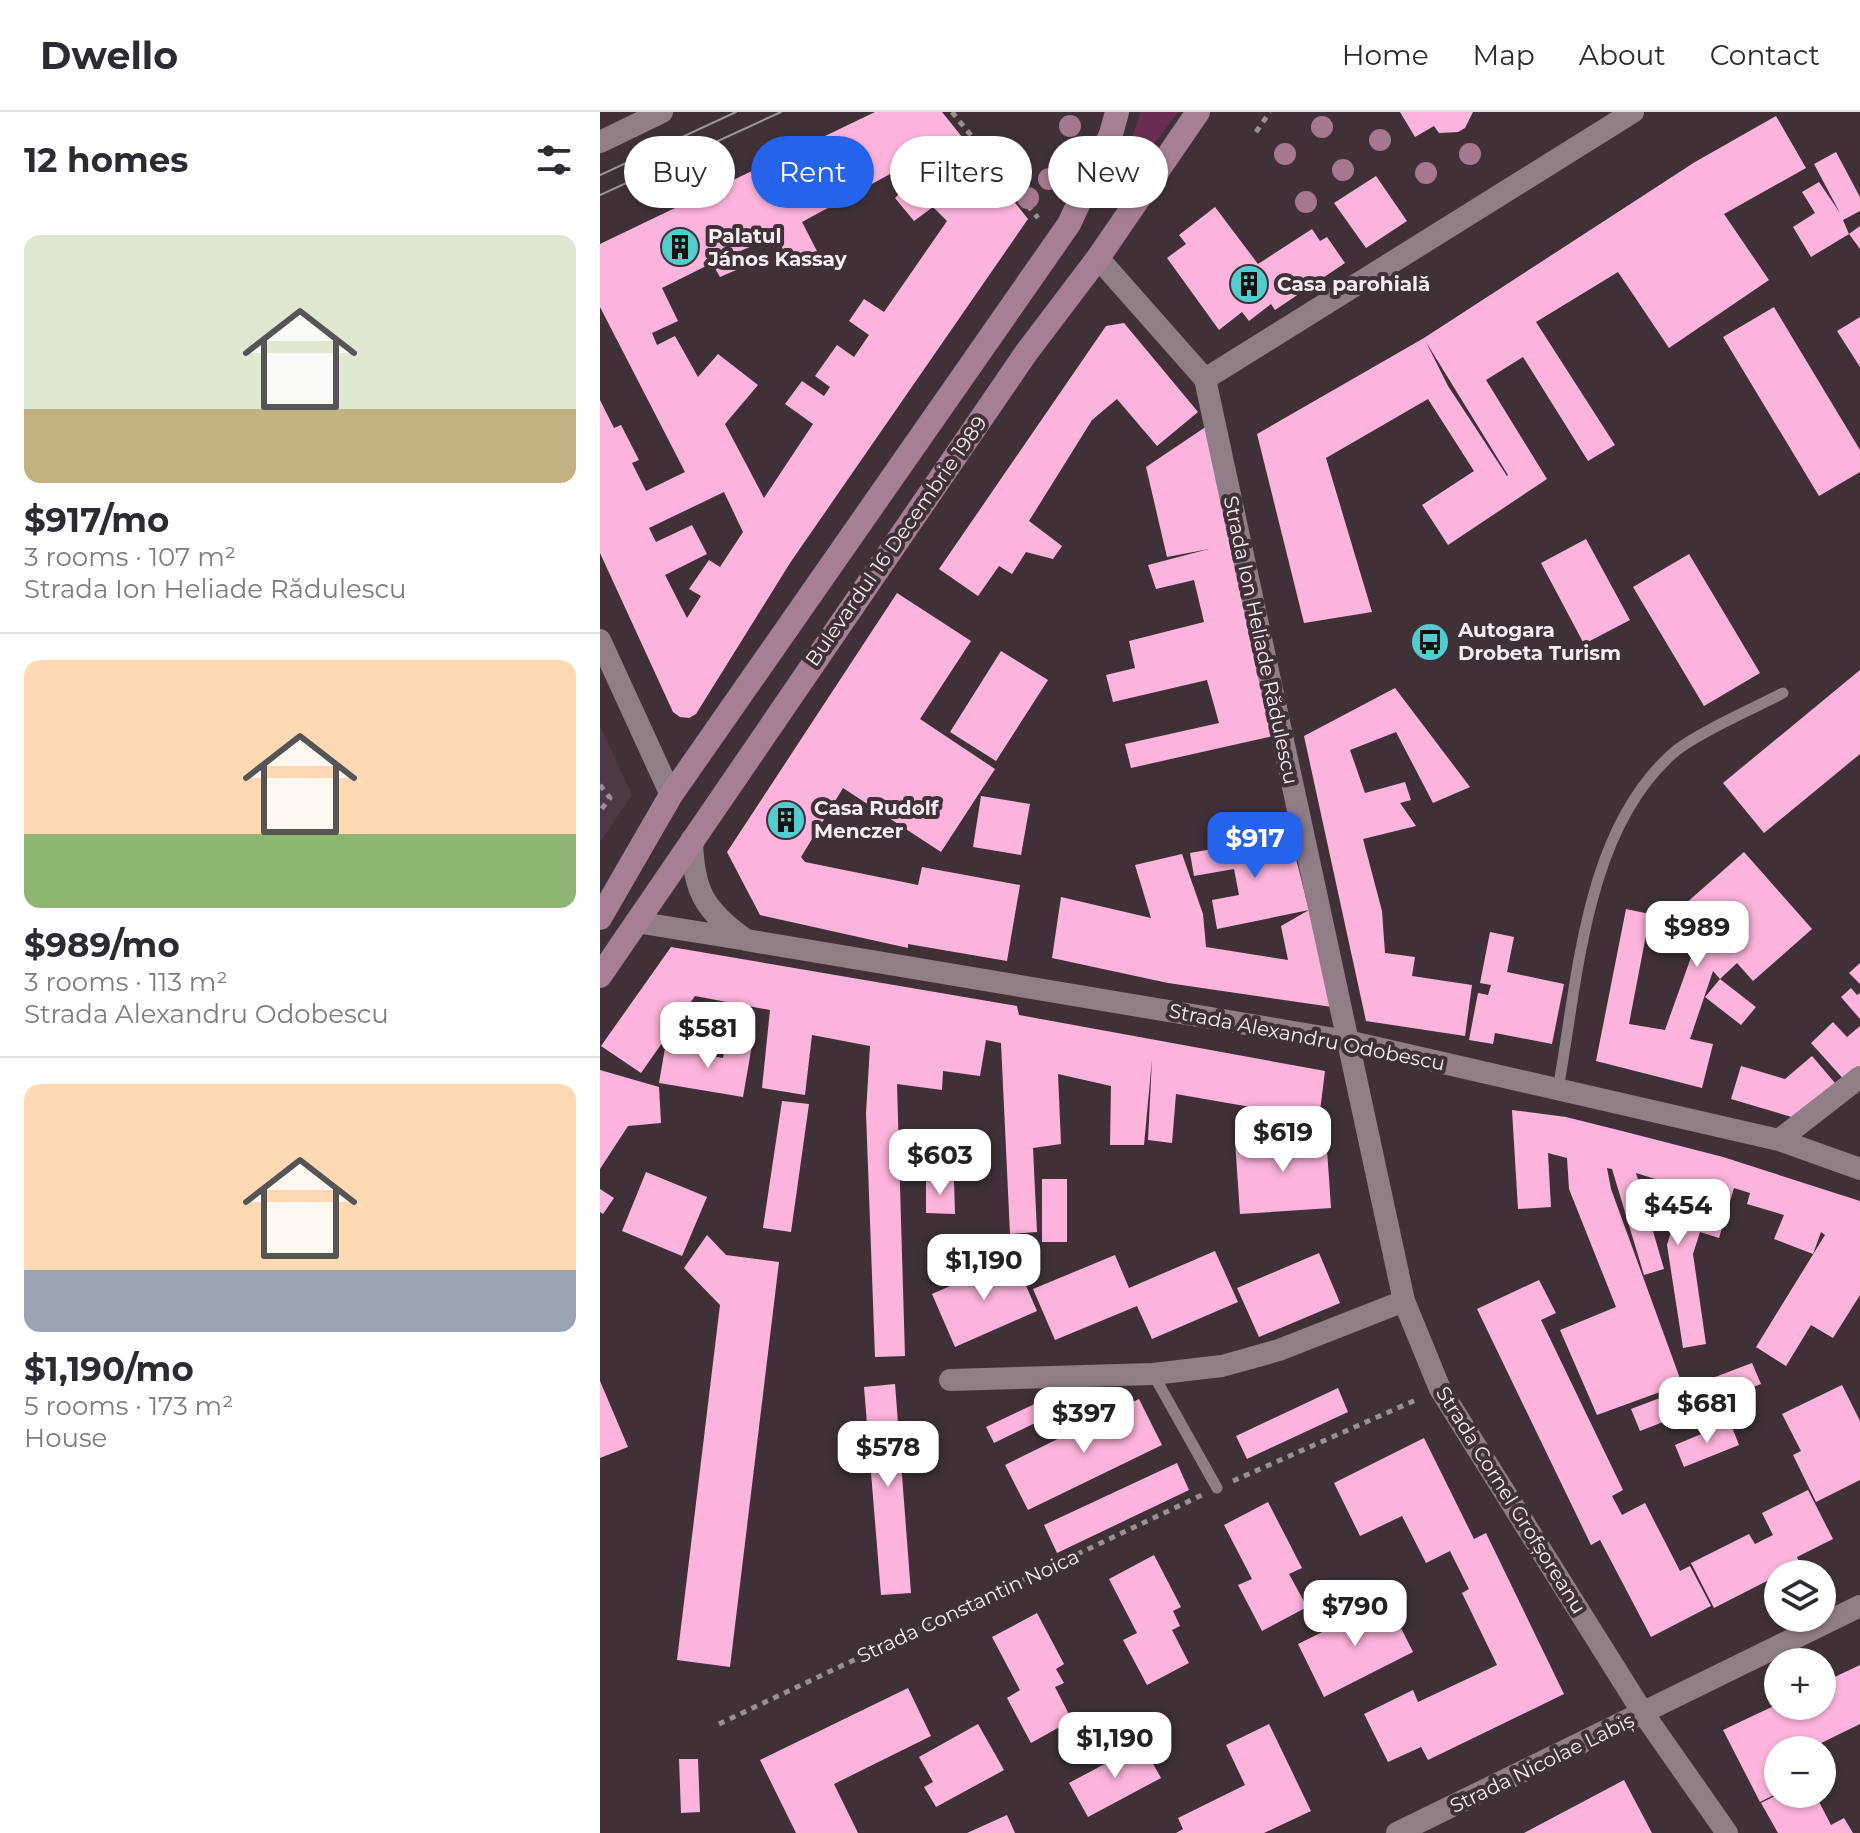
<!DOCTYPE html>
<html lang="en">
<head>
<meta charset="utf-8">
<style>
	:root { --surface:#fff; --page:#f7f7f7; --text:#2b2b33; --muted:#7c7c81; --line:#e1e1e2; --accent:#2563eb }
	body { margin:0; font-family:Montserrat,sans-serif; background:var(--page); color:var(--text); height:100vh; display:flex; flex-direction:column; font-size:30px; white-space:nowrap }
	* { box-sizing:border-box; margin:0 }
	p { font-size:26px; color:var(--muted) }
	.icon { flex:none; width:44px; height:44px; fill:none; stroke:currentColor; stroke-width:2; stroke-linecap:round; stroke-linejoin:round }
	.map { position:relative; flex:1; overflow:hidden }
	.drawer { display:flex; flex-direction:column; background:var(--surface); width:600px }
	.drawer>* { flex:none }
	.guide { position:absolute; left:24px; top:24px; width:760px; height:72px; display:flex; gap:16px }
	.fabs { position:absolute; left:1164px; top:1448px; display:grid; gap:16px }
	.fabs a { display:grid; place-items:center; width:72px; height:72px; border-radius:50%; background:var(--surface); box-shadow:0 2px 6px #0004; font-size:40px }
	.price { position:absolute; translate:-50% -68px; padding:0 18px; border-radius:16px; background:#fff; color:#222; font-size:26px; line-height:52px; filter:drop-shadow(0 2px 4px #0008) }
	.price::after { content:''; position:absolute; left:50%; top:48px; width:24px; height:18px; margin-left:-12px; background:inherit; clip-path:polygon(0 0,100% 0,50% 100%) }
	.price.active { background:var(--accent); color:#fff }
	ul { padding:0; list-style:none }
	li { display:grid; align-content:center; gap:16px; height:424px; padding:0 24px }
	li+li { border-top:2px solid var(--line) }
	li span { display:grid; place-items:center; height:248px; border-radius:16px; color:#555 }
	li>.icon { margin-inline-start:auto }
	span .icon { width:144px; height:144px; fill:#fffc; stroke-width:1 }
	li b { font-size:34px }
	h2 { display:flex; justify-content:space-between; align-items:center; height:96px; padding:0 24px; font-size:34px }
	.tag { padding:0 28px; border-radius:36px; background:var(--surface); box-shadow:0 2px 6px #0004; font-size:28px; line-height:72px }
	.tag.active { background:var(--accent); color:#fff }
	header { display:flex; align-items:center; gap:48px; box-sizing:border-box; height:112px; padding:0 40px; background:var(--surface); border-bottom:2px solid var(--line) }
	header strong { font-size:38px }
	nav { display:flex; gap:44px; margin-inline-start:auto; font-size:28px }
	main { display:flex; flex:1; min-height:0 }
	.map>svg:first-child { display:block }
	.built { fill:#4d3944 }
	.green { fill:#6a2d52 }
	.building { fill:#fdb4dc; fill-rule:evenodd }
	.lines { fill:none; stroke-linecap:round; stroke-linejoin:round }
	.path { stroke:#9b8f95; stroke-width:5; stroke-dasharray:6 6; stroke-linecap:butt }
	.lane { stroke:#907e87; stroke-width:11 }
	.street { stroke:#907e87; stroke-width:22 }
	.secondary { stroke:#a67f94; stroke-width:24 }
	.tram { stroke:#a0949a; stroke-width:2 }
	.tree { fill:#a57890 }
	.labels { text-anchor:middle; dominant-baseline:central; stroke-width:8; stroke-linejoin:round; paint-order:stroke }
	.poi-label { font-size:20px; font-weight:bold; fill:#f7edf2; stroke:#403139; text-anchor:start }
	.street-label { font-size:20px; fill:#f7edf2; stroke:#403139 }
</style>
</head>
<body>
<header>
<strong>Dwello</strong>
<nav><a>Home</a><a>Map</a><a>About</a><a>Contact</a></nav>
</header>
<main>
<section class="drawer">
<h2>12 homes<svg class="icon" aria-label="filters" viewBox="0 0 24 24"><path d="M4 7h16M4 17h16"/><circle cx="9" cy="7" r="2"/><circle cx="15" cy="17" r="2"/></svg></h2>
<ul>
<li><span style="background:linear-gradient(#dfe7d0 70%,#c2b280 0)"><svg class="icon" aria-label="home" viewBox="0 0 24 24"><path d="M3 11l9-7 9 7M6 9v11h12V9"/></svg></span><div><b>$917/mo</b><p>3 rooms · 107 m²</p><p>Strada Ion Heliade Rădulescu</p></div></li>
<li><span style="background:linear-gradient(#ffd9b3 70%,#8fb573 0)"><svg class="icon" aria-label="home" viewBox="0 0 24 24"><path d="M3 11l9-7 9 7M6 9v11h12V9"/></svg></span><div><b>$989/mo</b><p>3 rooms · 113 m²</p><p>Strada Alexandru Odobescu</p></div></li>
<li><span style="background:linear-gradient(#ffd9b3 75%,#9aa5b1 0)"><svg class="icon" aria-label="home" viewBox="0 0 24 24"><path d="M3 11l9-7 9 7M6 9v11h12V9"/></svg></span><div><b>$1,190/mo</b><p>5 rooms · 173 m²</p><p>House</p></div></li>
</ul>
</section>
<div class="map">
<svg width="1260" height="1721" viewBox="0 0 1260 1721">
	<rect width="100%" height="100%" fill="#403139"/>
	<path class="built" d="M 0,614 L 32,683 L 0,730 Z"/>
	<path class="green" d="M 541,0 L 578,0 L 505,100 Z"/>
	<path class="building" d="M 275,0 L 342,0 L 428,107 L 190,451 L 96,602 L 89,606 L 80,605 L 73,600 L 0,441 L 0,288 L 14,316 L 21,313 L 39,348 L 32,351 L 46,379 L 85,360 L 0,195 L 0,132 ZM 292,61 L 305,62 L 311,70 L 295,86 L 314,109 L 333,95 L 347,109 L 284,200 L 264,187 L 249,209 L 269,223 L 254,245 L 237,233 L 215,264 L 230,275 L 224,284 L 202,269 L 185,292 L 213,312 L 164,386 L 125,312 L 158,273 L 118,242 L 98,265 L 75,224 L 57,233 L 52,221 L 78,209 L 62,176 L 112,151 L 120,165 L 143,155 L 136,141 L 176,123 L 192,156 L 219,143 L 202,110 ZM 124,380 L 143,420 L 120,455 L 109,448 L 89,477 L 101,484 L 87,506 L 65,463 L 107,442 L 92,413 L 56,430 L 49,416 Z
		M 800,0 L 873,0 L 865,16 L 858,20 L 839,21 L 834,14 L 815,25 Z
		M 1176,4 L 1206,56 L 1124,102 L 1169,168 L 1069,236 L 1018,160 L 936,210 L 1015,333 L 988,349 L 923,245 L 886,268 L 947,367 L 848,433 L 822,393 L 874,359 L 828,287 L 726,346 L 772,500 L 704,511 L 657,322 L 824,226 L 1095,50 ZM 826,230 L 908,363 L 907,364 L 848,274 Z
		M 1236,40 L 1260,85 L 1260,99 L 1243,108 L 1249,122 L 1211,145 L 1193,115 L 1215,101 L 1202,80 L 1219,70 L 1240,101 L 1214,52 Z
		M 776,64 L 807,109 L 766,136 L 734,91 Z
		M 615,95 L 658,152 L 712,117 L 720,129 L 727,125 L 745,151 L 675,198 L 671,192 L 649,209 L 642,200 L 619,218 L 567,146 L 586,132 L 579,123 Z
		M 1260,114 L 1260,137 L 1249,122 Z
		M 1174,195 L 1260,338 L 1260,360 L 1219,384 L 1123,225 Z
		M 1260,205 L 1260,255 L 1237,219 Z
		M 524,211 L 598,300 L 557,334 L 517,287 L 492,308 L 429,409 L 462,434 L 453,447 L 426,440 L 412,462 L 399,454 L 378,484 L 339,457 L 506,214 Z
		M 607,314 L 677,623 L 531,656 L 525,632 L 619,611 L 607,568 L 513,590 L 506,563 L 535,556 L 529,529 L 604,510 L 594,468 L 556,477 L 548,453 L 609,437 L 567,445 L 546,355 Z
		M 986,427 L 1030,508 L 984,532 L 941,451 Z
		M 1089,442 L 1160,561 L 1104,594 L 1033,475 Z
		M 297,481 L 371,529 L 320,607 L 395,657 L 341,740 L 243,676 L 201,745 L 205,750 L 318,773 L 322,755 L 420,773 L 407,849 L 308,832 L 308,836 L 160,803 L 127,740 Z
		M 401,539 L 448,568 L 396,649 L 350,620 Z
		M 1260,558 L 1260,642 L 1164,721 L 1123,671 Z
		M 795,576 L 870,675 L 833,691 L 796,620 L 750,638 L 765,681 L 805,670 L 811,688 L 800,691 L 816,714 L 763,727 L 782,799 L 785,841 L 815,845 L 812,864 L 872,873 L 865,924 L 766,909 L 704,624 Z
		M 381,684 L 430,692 L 421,743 L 373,735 Z
		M 690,723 L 709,798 L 617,817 L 612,788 L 639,783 L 634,757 L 594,764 L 590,741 Z
		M 1144,740 L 1212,817 L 1153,869 L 1137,851 L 1120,867 L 1113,859 L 1090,927 L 1113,932 L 1102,976 L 996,949 L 1026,797 L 1050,802 L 1029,912 L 1065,918 L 1094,837 L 1067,808 Z
		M 582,742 L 603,802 L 606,835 L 688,848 L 681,814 L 709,798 L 732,895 L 568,871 L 452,846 L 461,785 L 551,806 L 535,753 Z
		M 890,820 L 914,825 L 907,860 L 964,872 L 952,932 L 895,921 L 893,932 L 869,928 L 878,881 L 888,883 L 891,873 L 880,871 Z
		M 71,835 L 417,894 L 419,903 L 725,959 L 719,1007 L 576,982 L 572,1031 L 548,1028 L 552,947 L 544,1033 L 510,1033 L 511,974 L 458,962 L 461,1032 L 433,1036 L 437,1120 L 410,1122 L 401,931 L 386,928 L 380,964 L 343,959 L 342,978 L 297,972 L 305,1244 L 275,1245 L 266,1001 L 270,934 L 212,923 L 205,983 L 162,976 L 170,898 L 95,884 L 41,961 L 1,934 Z
		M 1260,851 L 1260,872 L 1249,861 Z
		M 1120,867 L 1156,895 L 1141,913 L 1105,885 Z
		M 1251,876 L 1257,883 L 1260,881 L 1260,907 L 1241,885 Z
		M 1233,910 L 1247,925 L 1260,914 L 1260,959 L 1247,971 L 1211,931 Z
		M 126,929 L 152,933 L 143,985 L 59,971 L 65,936 L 123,946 Z
		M 1212,944 L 1235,971 L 1195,1006 L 1131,987 L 1141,954 L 1185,967 Z
		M 0,958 L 59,975 L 61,1011 L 28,1014 L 0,1057 Z
		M 182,989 L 209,992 L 191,1120 L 163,1116 Z
		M 912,998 L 966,1005 L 1022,1019 L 1123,1045 L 1260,1089 L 1260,1183 L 1233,1226 L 1211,1213 L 1186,1254 L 1156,1235 L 1225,1123 L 1221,1120 L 1213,1142 L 1174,1127 L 1184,1103 L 1147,1092 L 1150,1081 L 1134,1076 L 1119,1126 L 1100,1120 L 1093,1142 L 1106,1232 L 1083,1236 L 1067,1133 L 1084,1076 L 1036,1061 L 1064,1157 L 1044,1163 L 1012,1057 L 1007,1056 L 1011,1077 L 1082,1272 L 997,1303 L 960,1218 L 1016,1195 L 969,1077 L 967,1046 L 948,1041 L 951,1095 L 918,1097 Z
		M 726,1023 L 731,1096 L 640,1102 L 635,1029 Z
		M 46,1060 L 107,1085 L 82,1144 L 22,1119 Z
		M 442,1067 L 467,1067 L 467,1130 L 442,1130 Z
		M 326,1068 L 354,1069 L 355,1102 L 326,1101 Z
		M 0,1077 L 14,1086 L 3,1102 L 0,1100 Z
		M 107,1123 L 126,1143 L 179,1150 L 130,1555 L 77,1548 L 120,1193 L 84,1156 Z
		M 615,1139 L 638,1190 L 552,1227 L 537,1194 L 455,1228 L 433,1177 L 515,1143 L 529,1176 Z
		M 719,1141 L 740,1191 L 659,1225 L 637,1176 Z
		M 414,1146 L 437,1199 L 355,1235 L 332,1182 Z
		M 939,1168 L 956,1201 L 941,1208 L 1023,1378 L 1012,1384 L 1022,1403 L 1045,1391 L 1080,1459 L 1090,1454 L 1111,1494 L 1051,1525 L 1000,1428 L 991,1433 L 877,1197 Z
		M 1152,1251 L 1161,1272 L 1040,1319 L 1031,1297 Z
		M 485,1268 L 493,1283 L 394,1331 L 386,1315 Z
		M 0,1269 L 28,1335 L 0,1346 Z
		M 295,1272 L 311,1481 L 281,1483 L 264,1275 Z
		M 1242,1273 L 1260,1309 L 1260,1368 L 1216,1390 L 1193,1343 L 1201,1339 L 1182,1302 Z
		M 738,1276 L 748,1300 L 647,1347 L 636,1324 Z
		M 539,1287 L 562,1333 L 428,1398 L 405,1353 Z
		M 1130,1310 L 1139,1333 L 1084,1355 L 1075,1333 Z
		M 824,1326 L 874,1427 L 886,1421 L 964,1582 L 828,1648 L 821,1635 L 788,1650 L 764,1602 L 813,1578 L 818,1590 L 897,1553 L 862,1481 L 869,1477 L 850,1439 L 826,1451 L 802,1404 L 760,1424 L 734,1371 Z
		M 577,1351 L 589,1378 L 457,1441 L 444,1413 Z
		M 1208,1378 L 1233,1427 L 1197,1445 L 1200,1452 L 1114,1496 L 1091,1451 L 1149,1422 L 1155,1432 L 1173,1423 L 1162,1401 Z
		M 668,1390 L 702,1456 L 689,1462 L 707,1495 L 662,1519 L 638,1473 L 652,1467 L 624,1413 Z
		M 554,1443 L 581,1495 L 573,1499 L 580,1514 L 572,1518 L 589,1551 L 547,1573 L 523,1528 L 537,1521 L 509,1467 Z
		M 787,1488 L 813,1540 L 724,1585 L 698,1532 Z
		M 437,1501 L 464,1552 L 456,1557 L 464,1571 L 455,1575 L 472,1608 L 431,1631 L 407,1586 L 420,1578 L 392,1525 Z
		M 1260,1553 L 1260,1612 L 1207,1638 L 1178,1638 L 1178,1681 L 1160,1690 L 1123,1618 L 1178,1592 L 1222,1594 L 1222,1571 Z
		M 308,1576 L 331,1624 L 234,1672 L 258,1721 L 196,1721 L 160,1648 Z
		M 378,1612 L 404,1658 L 336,1695 L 324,1675 L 333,1670 L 319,1645 Z
		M 669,1612 L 711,1699 L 664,1721 L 576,1721 L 583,1717 L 578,1706 L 645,1673 L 626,1633 Z
		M 542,1632 L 561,1666 L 488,1705 L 469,1671 Z
		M 79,1647 L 98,1647 L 100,1700 L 81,1701 Z
		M 1024,1668 L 1052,1721 L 924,1721 Z
		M 1179,1682 L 1215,1682 L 1231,1713 L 1244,1706 L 1253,1721 L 1178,1721 L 1161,1691 Z
		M 407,1703 L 415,1721 L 367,1721 Z"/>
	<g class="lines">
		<path class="path" d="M 352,0 L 438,106
			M 656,20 L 670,0
			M 0,673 L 10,686 L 0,699
			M 633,1369 L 818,1287
			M 119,1612 L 602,1383"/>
		<path class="lane" d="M 958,977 C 978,868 984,722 1071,643 C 1092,623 1155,596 1183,581
			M 553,1262 L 617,1376"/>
		<path class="street" d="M 0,30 L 62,0
			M 498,146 L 605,267 L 804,1189 L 840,1277 L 1043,1601 L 1127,1721
			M 605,267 L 1033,0
			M 0,528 L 71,683
			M 92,727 C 93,779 104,798 146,828 L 747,929 L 1179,1028 L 1260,1057
			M 36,810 L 141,827
			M 1179,1028 L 1260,965
			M 350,1268 L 553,1262 L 622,1254 L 679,1238 L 804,1189
			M 797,1721 L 1260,1494"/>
		<path class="secondary" d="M 0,806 L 71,683 L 469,112 L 511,22 L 517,0
			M 0,864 L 426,241 L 498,146 L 598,0"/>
		<path class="tram" d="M 0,63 L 136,0
			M 0,83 L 181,0"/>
	</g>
	<g class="tree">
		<circle cx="470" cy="14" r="11"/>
		<circle cx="722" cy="15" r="11"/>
		<circle cx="780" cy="28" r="11"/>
		<circle cx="685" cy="42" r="11"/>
		<circle cx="870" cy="42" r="11"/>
		<circle cx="743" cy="58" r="11"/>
		<circle cx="826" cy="61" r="11"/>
		<circle cx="449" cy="67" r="11"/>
		<circle cx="428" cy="86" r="11"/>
		<circle cx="706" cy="90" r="11"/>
	</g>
	<defs>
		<g id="building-disc" transform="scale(2)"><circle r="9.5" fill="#52cdcd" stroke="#403139"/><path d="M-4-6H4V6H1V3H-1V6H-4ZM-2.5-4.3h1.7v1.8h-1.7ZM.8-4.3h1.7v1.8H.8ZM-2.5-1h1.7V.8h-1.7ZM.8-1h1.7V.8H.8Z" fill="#111"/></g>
		<g id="bus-disc" transform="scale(2)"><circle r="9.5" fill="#52cdcd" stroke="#403139"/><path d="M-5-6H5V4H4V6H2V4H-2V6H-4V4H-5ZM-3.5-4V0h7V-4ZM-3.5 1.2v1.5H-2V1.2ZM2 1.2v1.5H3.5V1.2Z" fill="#111"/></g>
	</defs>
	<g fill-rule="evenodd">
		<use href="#building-disc" x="80" y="135"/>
		<use href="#building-disc" x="649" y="172"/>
		<use href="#bus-disc" x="830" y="530"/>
		<use href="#building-disc" x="186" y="708"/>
	</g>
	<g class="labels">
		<g class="poi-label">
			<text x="108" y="124">Palatul<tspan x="108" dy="23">János Kassay</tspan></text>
			<text x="677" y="172">Casa parohială</text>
			<text x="858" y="518">Autogara<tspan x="858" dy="23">Drobeta Turism</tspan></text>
			<text x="214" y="696">Casa Rudolf<tspan x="214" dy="23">Menczer</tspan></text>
		</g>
		<g class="street-label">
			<text transform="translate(296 429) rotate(-55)">Bulevardul 16 Decembrie 1989</text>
			<text transform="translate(661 528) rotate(78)">Strada Ion Heliade Rădulescu</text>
			<text transform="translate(707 925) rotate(11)">Strada Alexandru Odobescu</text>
			<text transform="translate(911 1388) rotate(58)">Strada Cornel Grofșoreanu</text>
			<text transform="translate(368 1494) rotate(-25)">Strada Constantin Noica</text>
			<text transform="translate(942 1651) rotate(-26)">Strada Nicolae Labiș</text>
		</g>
	</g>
</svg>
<div class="fabs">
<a><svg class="icon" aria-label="layers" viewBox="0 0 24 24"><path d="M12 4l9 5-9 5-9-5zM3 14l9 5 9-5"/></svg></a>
<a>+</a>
<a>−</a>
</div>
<b class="price active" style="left:655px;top:768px">$917</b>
<b class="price" style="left:1097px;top:857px">$989</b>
<b class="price" style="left:108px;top:958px">$581</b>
<b class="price" style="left:683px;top:1062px">$619</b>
<b class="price" style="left:340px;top:1085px">$603</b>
<b class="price" style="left:1078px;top:1135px">$454</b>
<b class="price" style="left:384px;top:1190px">$1,190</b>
<b class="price" style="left:1107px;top:1333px">$681</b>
<b class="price" style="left:484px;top:1343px">$397</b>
<b class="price" style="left:288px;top:1377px">$578</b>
<b class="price" style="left:755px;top:1536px">$790</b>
<b class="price" style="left:515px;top:1668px">$1,190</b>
<div class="guide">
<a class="tag">Buy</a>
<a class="tag active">Rent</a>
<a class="tag">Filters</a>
<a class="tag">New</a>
</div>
</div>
</main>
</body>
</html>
